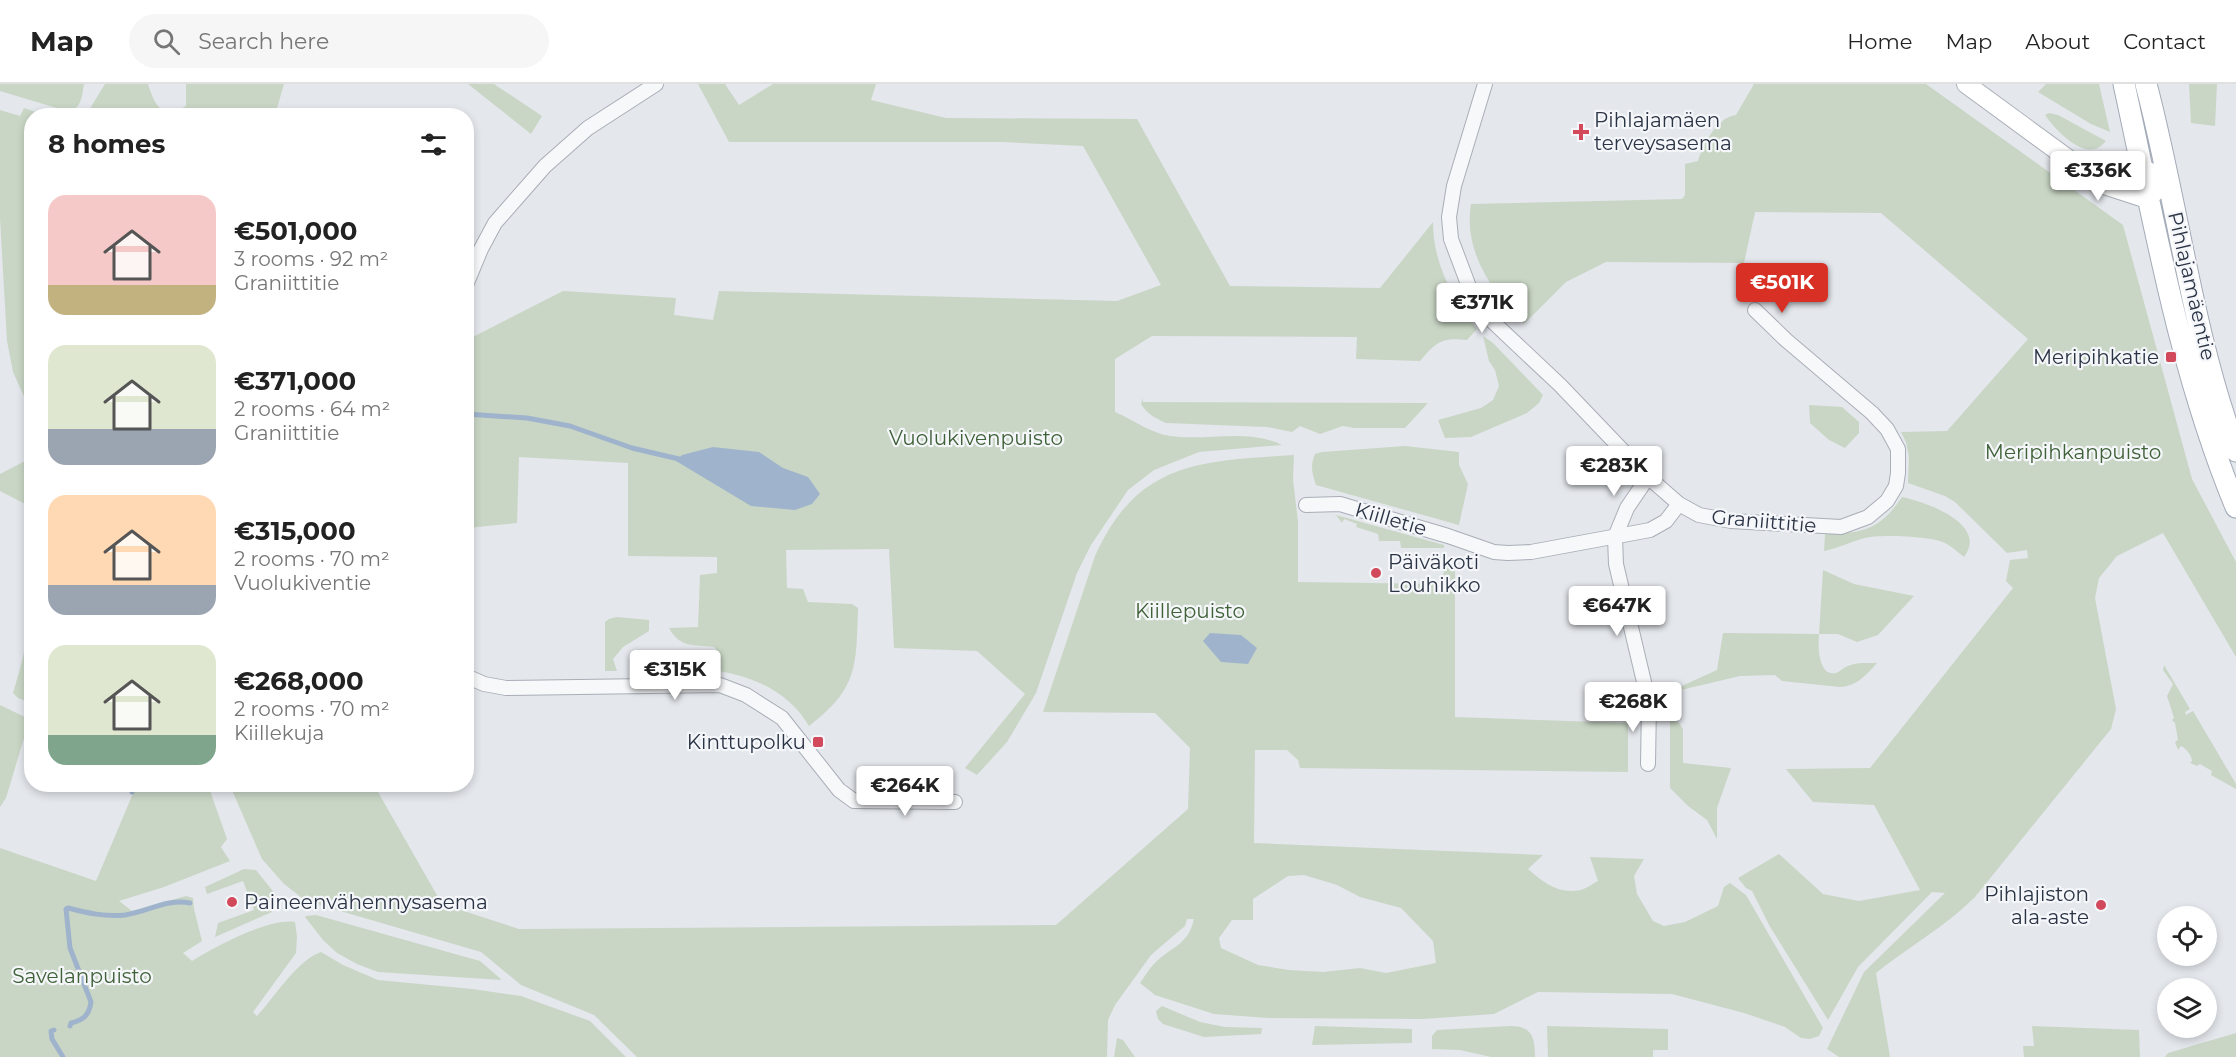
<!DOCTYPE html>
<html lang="en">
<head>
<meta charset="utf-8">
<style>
	:root { --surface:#fff; --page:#f6f6f6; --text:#222; --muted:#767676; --line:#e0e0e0; --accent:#d93025 }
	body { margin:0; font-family:Montserrat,sans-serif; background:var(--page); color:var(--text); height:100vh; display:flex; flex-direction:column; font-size:22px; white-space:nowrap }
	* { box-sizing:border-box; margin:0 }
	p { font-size:20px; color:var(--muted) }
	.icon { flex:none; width:33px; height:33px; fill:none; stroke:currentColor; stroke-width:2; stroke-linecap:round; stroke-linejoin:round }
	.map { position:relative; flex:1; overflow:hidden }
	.sheet { position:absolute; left:24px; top:24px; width:450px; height:684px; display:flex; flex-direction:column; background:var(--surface); border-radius:24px; box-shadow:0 3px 9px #0003 }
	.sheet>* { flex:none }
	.controls { position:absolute; left:2157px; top:822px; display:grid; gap:12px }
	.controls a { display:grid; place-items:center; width:60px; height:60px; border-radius:50%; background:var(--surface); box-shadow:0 3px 9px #0003; font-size:30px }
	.price { position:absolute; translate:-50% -51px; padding:0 14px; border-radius:6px; background:#fff; color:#222; font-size:20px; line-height:39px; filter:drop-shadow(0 2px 3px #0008) }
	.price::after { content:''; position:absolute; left:50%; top:36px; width:18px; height:14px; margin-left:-9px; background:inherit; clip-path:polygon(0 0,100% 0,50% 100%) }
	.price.selected { background:var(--accent); color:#fff }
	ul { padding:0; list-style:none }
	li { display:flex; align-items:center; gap:18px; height:150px; padding:0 24px }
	li span { display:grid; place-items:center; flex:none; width:168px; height:120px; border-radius:18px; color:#555 }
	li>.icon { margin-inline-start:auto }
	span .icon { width:72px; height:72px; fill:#fffc; stroke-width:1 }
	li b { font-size:26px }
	h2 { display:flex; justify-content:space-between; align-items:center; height:72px; padding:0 24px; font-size:26px }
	header { display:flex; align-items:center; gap:36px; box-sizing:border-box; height:84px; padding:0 30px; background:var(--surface); border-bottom:2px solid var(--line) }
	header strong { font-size:28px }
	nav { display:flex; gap:33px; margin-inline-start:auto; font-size:21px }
	.search { width:420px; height:54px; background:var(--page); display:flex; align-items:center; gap:15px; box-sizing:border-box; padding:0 21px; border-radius:33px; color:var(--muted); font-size:22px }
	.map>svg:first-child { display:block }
	.green { fill:#c9d6c5; fill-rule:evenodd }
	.water { fill:#9fb4cc }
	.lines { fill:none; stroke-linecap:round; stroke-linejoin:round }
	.stream { stroke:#9fb4cc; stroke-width:5 }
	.street-casing { stroke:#a9aeb7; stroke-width:16 }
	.secondary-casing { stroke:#a9aeb7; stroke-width:20 }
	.primary-casing { stroke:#a3abb8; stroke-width:23 }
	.street { stroke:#f7f8fa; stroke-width:14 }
	.secondary { stroke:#fff; stroke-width:18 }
	.primary { stroke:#fff; stroke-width:21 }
	.poi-dot { fill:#d1495b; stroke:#f4f6f9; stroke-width:2 }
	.labels { text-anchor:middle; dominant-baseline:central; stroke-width:4.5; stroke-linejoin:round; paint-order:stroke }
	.poi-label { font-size:20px; fill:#2b3445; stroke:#f4f6f9; text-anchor:start }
	.street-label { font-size:20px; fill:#2b3445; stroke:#f4f6f9 }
	.park-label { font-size:20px; fill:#3f6138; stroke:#f4f6f9 }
</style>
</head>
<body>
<header>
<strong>Map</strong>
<div class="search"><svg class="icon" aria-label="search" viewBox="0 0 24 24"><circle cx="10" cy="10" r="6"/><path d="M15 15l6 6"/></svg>Search here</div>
<nav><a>Home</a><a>Map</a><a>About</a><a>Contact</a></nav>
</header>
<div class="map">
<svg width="2236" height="973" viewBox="0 0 2236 973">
	<rect width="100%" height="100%" fill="#e4e7ec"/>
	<path class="green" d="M 0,0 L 84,0 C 82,11 82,23 70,28 L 0,7 Z
		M 105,0 L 148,0 C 155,22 162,36 186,22 L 186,0 L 284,0 L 275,31 L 86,31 Z
		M 468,0 L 494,0 L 542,32 L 531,50 Z
		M 698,0 L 725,0 L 739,21 L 773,0 L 876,0 L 871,16 L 946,34 L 1137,35 L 1230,202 L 1380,204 L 1433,138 C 1433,179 1452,214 1477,245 L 1467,256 C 1442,253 1436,258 1420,277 L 1356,275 L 1357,253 L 1152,252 L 1115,275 L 1115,328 C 1134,336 1150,349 1170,352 C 1207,357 1247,344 1282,361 L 1199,368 L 1154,386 L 1128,406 L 1091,461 L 1077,489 L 1036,609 L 1007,658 L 977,691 L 965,684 L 1025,610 L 977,567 L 894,564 L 889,465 L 786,466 L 787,504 L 803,505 L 808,518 L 852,520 L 858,524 C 856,581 859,604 809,642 C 789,608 755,593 718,587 L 718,568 L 714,563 C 693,560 681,565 669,544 L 698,543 L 700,491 L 717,489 L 717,473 L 628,472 L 628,379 L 519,373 L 517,439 L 467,444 L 467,256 L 563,207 L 676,214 L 674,231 L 713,236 L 719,207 L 1117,217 L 1161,201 L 1083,62 L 1003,58 L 729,58 Z
		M 1754,0 L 1926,0 L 2123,141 L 2192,395 L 2236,478 L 2236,573 L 2163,449 L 2117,472 L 2099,494 L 2095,514 L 2116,625 L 2111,645 L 1975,813 C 1945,843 1908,863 1876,889 L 1890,973 L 1839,973 L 1827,965 L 1864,888 L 1945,809 L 1932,808 L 1858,883 L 1828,936 L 1769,841 L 1752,807 L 1746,804 L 1738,794 L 1779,770 L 1823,810 L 1859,817 L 1920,806 L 1874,721 L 1813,718 L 1786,685 L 1870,684 L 2013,504 L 2006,497 L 2010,476 L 2028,474 L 2027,466 L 2007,469 L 1955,418 L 1945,412 L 1908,399 L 1909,373 L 1906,358 L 1901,348 L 1947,347 L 2028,255 L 1881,129 L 1755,128 L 1744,179 L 1606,178 L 1566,198 L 1524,240 C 1493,209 1463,168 1471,120 L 1682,115 L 1685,111 L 1685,80 L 1698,77 C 1703,61 1717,33 1736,31 Z
		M 2046,0 L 2099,0 L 2110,48 L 2091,40 L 2038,8 Z
		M 2189,0 L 2217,0 L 2215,42 L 2191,39 Z
		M 24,24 L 45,31 L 32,32 L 32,128 L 25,146 L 24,220 L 31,289 L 31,328 L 13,288 L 7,257 L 0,134 L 0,26 L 20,32 Z
		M 2049,29 L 2058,31 L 2106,57 C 2102,61 2100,64 2094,65 C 2077,69 2054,44 2045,31 Z
		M 1483,252 L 1493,259 L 1543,311 L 1539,319 L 1527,329 L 1471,353 L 1445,354 L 1438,336 L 1481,324 L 1493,316 L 1499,302 L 1495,286 L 1489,277 Z
		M 1143,314 L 1143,318 L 1428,319 L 1405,344 L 1354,344 L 1343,342 L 1320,350 L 1300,342 L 1292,348 L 1267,343 L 1166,339 C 1155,334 1147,330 1141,320 Z
		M 1809,321 L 1842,323 L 1859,338 L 1859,349 L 1845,364 L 1829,356 L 1810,339 Z
		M 1405,362 L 1459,368 L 1459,381 L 1468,400 L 1459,441 L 1316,401 C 1312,390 1310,381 1315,370 L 1322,368 Z
		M 1294,371 L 1293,395 L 1298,438 L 1298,498 L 1443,500 L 1444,480 L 1455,480 L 1455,633 L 1628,639 L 1628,688 L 1300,684 L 1298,676 L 1287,666 L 1255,666 L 1254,759 L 1543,771 L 1528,785 C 1542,798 1560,811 1580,806 C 1586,805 1592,800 1598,797 L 1590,773 L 1644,775 L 1634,792 L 1637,810 L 1653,837 L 1664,842 L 1685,838 L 1718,822 L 1724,803 L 1730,799 L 1746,811 L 1823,944 L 1819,952 L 1810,955 L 1801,954 L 1785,943 L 1744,929 L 1672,910 L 1538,908 L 1494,930 L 1423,935 L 1268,934 L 1214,930 L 1155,911 L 1140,899 C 1145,892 1149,885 1154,880 C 1171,862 1188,862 1194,835 L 1187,835 L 1185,842 L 1151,871 L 1115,921 L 1108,936 L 1107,973 L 637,973 L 594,931 L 521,901 L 481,868 L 306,817 L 284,800 L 262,775 L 231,704 L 229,701 L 374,701 L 442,820 L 519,845 L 1056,841 L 1188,725 L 1190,664 L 1155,629 L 1043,628 L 1095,472 C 1138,376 1202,377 1294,371 ZM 1304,791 L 1337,801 L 1360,813 L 1401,824 L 1433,857 L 1436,879 L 1386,889 L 1360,884 L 1323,888 L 1289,886 L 1258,881 L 1221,864 L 1219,854 L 1232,836 L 1253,836 L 1253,815 L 1288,792 Z
		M 31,374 L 31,429 L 29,422 L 0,407 L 0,390 Z
		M 1902,413 C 1926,418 1989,440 1964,473 C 1958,468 1951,462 1945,459 C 1933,452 1877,450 1865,454 C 1850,458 1839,464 1824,467 L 1825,450 C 1863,449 1880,446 1902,413 Z
		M 1336,431 L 1444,461 L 1444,464 L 1401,464 L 1400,457 L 1379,457 L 1378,450 L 1356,443 L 1357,440 L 1344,435 L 1342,439 Z
		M 1823,486 L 1854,500 L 1914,512 L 1878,551 L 1857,558 L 1838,550 L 1819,550 C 1818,560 1818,587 1831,589 C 1838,591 1842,584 1848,582 C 1856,578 1868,579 1877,579 C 1866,591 1857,602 1840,603 L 1782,597 L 1775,591 L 1740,592 L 1664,610 L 1717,586 L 1723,549 L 1819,550 Z
		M 31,492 L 31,619 L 18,614 L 13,609 C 19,589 25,569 27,549 C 29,529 23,511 31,492 Z
		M 617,533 L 649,536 L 649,547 L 623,563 L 613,575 L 617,587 L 605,587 L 605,538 L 609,535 Z
		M 2164,581 L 2190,625 L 2185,628 L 2186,631 L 2193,627 L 2236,700 L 2236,705 L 2211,691 L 2212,687 L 2200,680 L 2197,682 L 2190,679 L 2192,677 C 2192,672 2186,664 2181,662 L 2178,666 L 2175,658 L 2178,656 L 2175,639 L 2172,636 L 2174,634 L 2167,612 L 2173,600 L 2163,586 Z
		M 0,621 L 25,633 L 27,644 L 6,714 L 0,723 Z
		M 1668,627 L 1671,627 L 1683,645 L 1683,679 L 1731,684 L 1717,724 L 1717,755 L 1707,736 L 1688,722 L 1670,704 L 1670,637 Z
		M 137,700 L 208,701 L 227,755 L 221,763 L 230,777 L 164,803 L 119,817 L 132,827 L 186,812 L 193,814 L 194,825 L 202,857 L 183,869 L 192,877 C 215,863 268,834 295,838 L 297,853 L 296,869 L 253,928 L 257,932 C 275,913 296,877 321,868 L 343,881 L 378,896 L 472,905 L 521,912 L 590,937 L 626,973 L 0,973 L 0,764 L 96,797 Z
		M 244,785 L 256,786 L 276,811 L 277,820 L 272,828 L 265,831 L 215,853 L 218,839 L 254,826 L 243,797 L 207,810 L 205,803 Z
		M 316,831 L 480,877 L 502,896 L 378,888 L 357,880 L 337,869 L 323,856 L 305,833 L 306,832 Z
		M 1162,922 L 1200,938 L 1225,943 L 1262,944 L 1261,950 L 1204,953 L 1163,940 L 1158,935 L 1156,927 Z
		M 1315,942 L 1412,945 L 1412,959 L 1312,961 Z
		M 1510,942 C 1532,942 1535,953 1535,973 L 1491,973 L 1460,966 L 1432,965 L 1432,952 L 1437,946 Z
		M 1547,942 L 1668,945 L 1668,966 L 1653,966 L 1653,973 L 1548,973 Z
		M 2032,942 L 2139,946 L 2140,973 L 2024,973 L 2023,962 L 2034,962 Z
		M 2236,949 L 2236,973 L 2165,973 L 2168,969 Z
		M 1117,954 L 1123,956 L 1135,973 L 1114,973 Z"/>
	<path class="water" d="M 713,363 L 759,368 L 783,384 L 808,393 L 820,410 L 812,420 L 795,426 L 751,422 L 676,377 L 682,371 Z
		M 1210,549 L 1241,551 L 1257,564 L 1248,580 L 1221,578 L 1203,557 Z"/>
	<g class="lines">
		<path class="stream" d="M 466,330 L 527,334 L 570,342 L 632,364 L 679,375
			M 132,708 L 134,700
			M 70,942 L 71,939 C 84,936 89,931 91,918 L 70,864 L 66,825 L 68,824 C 87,829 105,833 125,831 C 147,828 168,814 190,819
			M 54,946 L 51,947 L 52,955 L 63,973"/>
		<g class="street-casing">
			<path id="street" d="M 1485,0 L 1454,102 L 1449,133 L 1451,155 L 1471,208 L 1493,238 L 1560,301 L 1648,393 L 1679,420 L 1699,431 L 1731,437 L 1841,443 L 1868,433 L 1887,417 L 1896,402 L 1898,389 L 1898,365 L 1887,345 L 1872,329 L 1786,256 L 1755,226
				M 466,201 L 481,165 L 495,139 L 545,82 L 588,44 L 656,0
				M 1306,421 L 1340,420 L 1448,452 L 1494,468 L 1508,469 L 1531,468 L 1650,446 L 1666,437 L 1679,420
				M 466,592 L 484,600 L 506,604 L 720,601 L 746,611 L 782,634 L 839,706 L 854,717 L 955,718
				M 1648,680 L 1649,619 L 1616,480 L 1615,453 L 1627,424 L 1648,393"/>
		</g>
		<g class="secondary-casing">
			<path id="secondary" d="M 1966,0 L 2104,101 L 2147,115 L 2169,95 L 2142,85 L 2108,85 L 2075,80"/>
		</g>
		<g class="primary-casing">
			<path id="primary" d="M 2124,0 C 2155,142 2180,288 2236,423
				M 2146,0 C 2178,121 2192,249 2236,367"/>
		</g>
		<use href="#street" class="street"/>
		<use href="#secondary" class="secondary"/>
		<use href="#primary" class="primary"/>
	</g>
	<g class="poi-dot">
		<path d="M1578 39h6v6h6v6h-6v6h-6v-6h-6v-6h6z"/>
		<rect x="2165" y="267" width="12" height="12" rx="3"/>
		<circle cx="1376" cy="489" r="6"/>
		<rect x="812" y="652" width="12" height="12" rx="3"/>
		<circle cx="232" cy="818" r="6"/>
		<circle cx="2101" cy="821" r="6"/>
	</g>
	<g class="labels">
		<g class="poi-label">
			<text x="1594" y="36">Pihlajamäen<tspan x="1594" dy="23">terveysasema</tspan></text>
			<text x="2159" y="273" text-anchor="end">Meripihkatie</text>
			<text x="1388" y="478">Päiväkoti<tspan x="1388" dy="23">Louhikko</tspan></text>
			<text x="806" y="658" text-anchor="end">Kinttupolku</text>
			<text x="2089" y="810" text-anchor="end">Pihlajiston<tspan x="2089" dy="23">ala-aste</tspan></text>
			<text x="244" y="818">Paineenvähennysasema</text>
		</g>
		<g class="street-label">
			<text transform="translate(2192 202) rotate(77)">Pihlajamäentie</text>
			<text transform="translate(1391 435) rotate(16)">Kiilletie</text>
			<text transform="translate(1764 437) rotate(5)">Graniittitie</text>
		</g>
		<g class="park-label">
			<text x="976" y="354">Vuolukivenpuisto</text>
			<text x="2073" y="368">Meripihkanpuisto</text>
			<text x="1190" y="527">Kiillepuisto</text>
			<text x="82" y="892">Savelanpuisto</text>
		</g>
	</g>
</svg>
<div class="controls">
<a><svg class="icon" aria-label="locate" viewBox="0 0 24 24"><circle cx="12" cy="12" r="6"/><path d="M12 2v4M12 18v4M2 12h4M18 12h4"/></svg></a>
<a><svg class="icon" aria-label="layers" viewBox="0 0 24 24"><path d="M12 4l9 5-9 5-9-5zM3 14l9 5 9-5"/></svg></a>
</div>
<b class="price" style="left:2098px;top:118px">€336K</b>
<b class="price selected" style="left:1782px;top:230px">€501K</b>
<b class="price" style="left:1482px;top:250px">€371K</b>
<b class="price" style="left:1614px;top:413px">€283K</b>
<b class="price" style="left:1617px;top:553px">€647K</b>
<b class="price" style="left:675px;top:617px">€315K</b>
<b class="price" style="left:1633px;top:649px">€268K</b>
<b class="price" style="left:905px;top:733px">€264K</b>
<section class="sheet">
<h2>8 homes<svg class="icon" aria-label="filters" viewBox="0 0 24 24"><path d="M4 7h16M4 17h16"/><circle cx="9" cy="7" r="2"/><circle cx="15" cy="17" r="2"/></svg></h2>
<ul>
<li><span style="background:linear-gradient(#f6c9c9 75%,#c2b280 0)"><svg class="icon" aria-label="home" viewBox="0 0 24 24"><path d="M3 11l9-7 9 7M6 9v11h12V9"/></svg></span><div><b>€501,000</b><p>3 rooms · 92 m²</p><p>Graniittitie</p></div></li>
<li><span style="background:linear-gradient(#dfe7d0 70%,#9aa5b1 0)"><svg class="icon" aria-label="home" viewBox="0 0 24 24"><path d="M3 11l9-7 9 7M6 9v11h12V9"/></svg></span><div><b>€371,000</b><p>2 rooms · 64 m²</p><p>Graniittitie</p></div></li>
<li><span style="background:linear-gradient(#ffd9b3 75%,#9aa5b1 0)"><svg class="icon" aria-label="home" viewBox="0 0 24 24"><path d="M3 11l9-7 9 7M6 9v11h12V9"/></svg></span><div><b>€315,000</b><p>2 rooms · 70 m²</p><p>Vuolukiventie</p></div></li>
<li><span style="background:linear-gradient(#dfe7d0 75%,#7fa58c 0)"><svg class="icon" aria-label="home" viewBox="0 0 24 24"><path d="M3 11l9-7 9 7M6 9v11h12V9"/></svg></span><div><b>€268,000</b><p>2 rooms · 70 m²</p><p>Kiillekuja</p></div></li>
</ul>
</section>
</div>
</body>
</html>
